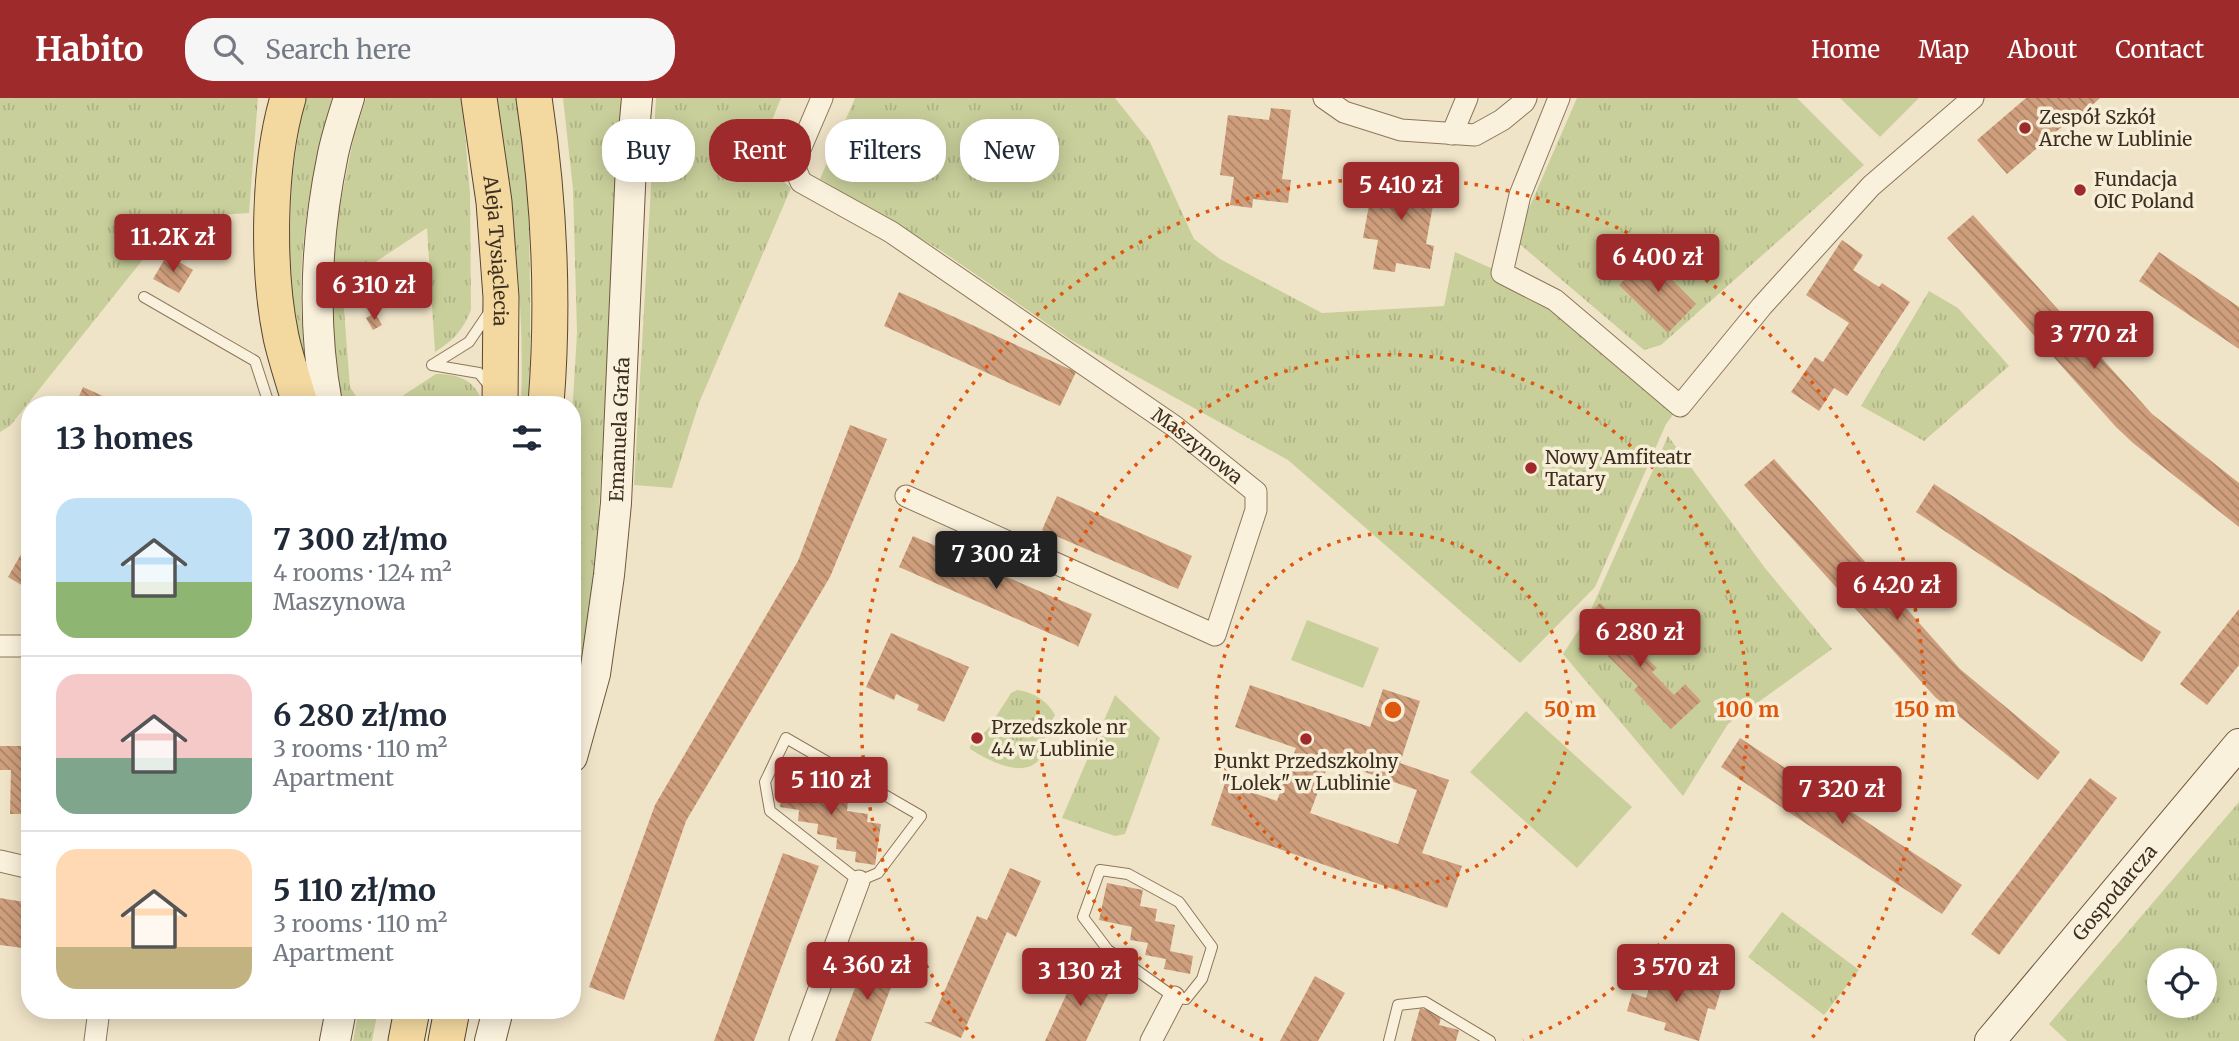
<!DOCTYPE html>
<html lang="en">
<head>
<meta charset="utf-8">
<style>
	:root { --surface:#fff; --page:#f6f6f7; --text:#1f2937; --muted:#747a83; --line:#e0e1e3; --accent:#9e2a2b }
	body { margin:0; font-family:Merriweather,serif; background:var(--page); color:var(--text); height:100vh; display:flex; flex-direction:column; font-size:26px; white-space:nowrap }
	* { box-sizing:border-box; margin:0 }
	p { font-size:23px; color:var(--muted) }
	.icon { flex:none; width:38px; height:38px; fill:none; stroke:currentColor; stroke-width:2; stroke-linecap:round; stroke-linejoin:round }
	.map { position:relative; flex:1; overflow:hidden }
	.sheet { position:absolute; left:21px; top:298px; width:560px; height:623px; display:flex; flex-direction:column; background:var(--surface); border-radius:28px; box-shadow:0 4px 18px #0003 }
	.sheet>* { flex:none }
	.hud { position:absolute; left:602px; top:21px; width:665px; height:63px; display:flex; gap:14px }
	.tools { position:absolute; left:2147px; top:850px; display:grid; gap:14px }
	.tools a { display:grid; place-items:center; width:70px; height:70px; border-radius:50%; background:var(--surface); box-shadow:0 4px 18px #0003; font-size:35px }
	.price { position:absolute; translate:-50% -60px; padding:0 16px; border-radius:7px; background:var(--accent); color:#fff; font-size:23px; line-height:46px; filter:drop-shadow(0 2px 4px #0008) }
	.price::after { content:''; position:absolute; left:50%; top:42px; width:21px; height:16px; margin-left:-10px; background:inherit; clip-path:polygon(0 0,100% 0,50% 100%) }
	.price.on { background:#222; color:#fff }
	ul { padding:0; list-style:none }
	li { display:flex; align-items:center; gap:21px; height:175px; padding:0 35px }
	li+li { border-top:2px solid var(--line) }
	li span { display:grid; place-items:center; flex:none; width:196px; height:140px; border-radius:21px; color:#555 }
	li>.icon { margin-inline-start:auto }
	span .icon { width:84px; height:84px; fill:#fffc; stroke-width:1 }
	li b { font-size:30px }
	h2 { display:flex; justify-content:space-between; align-items:center; height:84px; padding:0 35px; font-size:30px }
	.chip { padding:0 24px; border-radius:28px; background:var(--surface); box-shadow:0 4px 18px #0003; font-size:24px; line-height:63px }
	.chip.on { background:var(--accent); color:#fff }
	header { display:flex; align-items:center; gap:42px; box-sizing:border-box; height:98px; padding:0 35px; background:var(--accent); color:#fff }
	header strong { font-size:33px }
	nav { display:flex; gap:38px; margin-inline-start:auto; font-size:24px }
	.search { width:490px; height:63px; background:var(--page); display:flex; align-items:center; gap:18px; box-sizing:border-box; padding:0 24px; border-radius:28px; color:var(--muted); font-size:26px }
	.map>svg:first-child { display:block }
	.grass { fill:url(#grass-tufts); fill-rule:evenodd }
	.garden { fill:#c9cf9b }
	.building { fill:url(#building-back-hatch); fill-rule:evenodd }
	.lines { fill:none; stroke-linecap:round; stroke-linejoin:round }
	.lane-casing { stroke:#8d765c; stroke-width:12 }
	.street-casing { stroke:#8d765c; stroke-width:23 }
	.secondary-casing { stroke:#6f573f; stroke-width:32 }
	.primary-casing { stroke:#5b4430; stroke-width:37 }
	.lane { stroke:#faf1dc; stroke-width:10 }
	.street { stroke:#faf1dc; stroke-width:21 }
	.secondary { stroke:#faf1dc; stroke-width:30 }
	.primary { stroke:#f3d9a0; stroke-width:35 }
	.ring { fill:none; stroke:#df570d; stroke-width:3.5; stroke-dasharray:3.5 7 }
	.poi-dot { fill:#9e2a2b; stroke:#f7eed8; stroke-width:2.5 }
	.labels { text-anchor:middle; dominant-baseline:central; stroke-width:7; stroke-linejoin:round; paint-order:stroke }
	.poi-label { font-size:19px; fill:#3d2e20; stroke:#f7eed8; text-anchor:start }
	.street-label { font-size:19px; fill:#3d2e20; stroke:#f7eed8 }
	.centre { fill:#df570d; stroke:#f7eed8; stroke-width:3.5 }
	.ring-label { font-size:21px; text-anchor:middle; font-weight:bold; fill:#df570d; stroke:#f7eed8; stroke-width:7; stroke-linejoin:round; paint-order:stroke }
</style>
</head>
<body>
<header>
<strong>Habito</strong>
<div class="search"><svg class="icon" aria-label="search" viewBox="0 0 24 24"><circle cx="10" cy="10" r="6"/><path d="M15 15l6 6"/></svg>Search here</div>
<nav><a>Home</a><a>Map</a><a>About</a><a>Contact</a></nav>
</header>
<div class="map">
<svg width="2239" height="943" viewBox="0 0 2239 943">
	<defs>
		<pattern id="grass-tufts" width="24" height="20" patternUnits="userSpaceOnUse" patternTransform="scale(1.75)"><rect width="24" height="20" fill="#c9cf9b"/><path d="M3 7l-1-3M5 7V3M7 7l1-3M15 17l-1-3M17 17v-4M19 17l1-3" fill="none" stroke="#aeb285"/></pattern>
		<pattern id="building-back-hatch" width="6" height="6" patternUnits="userSpaceOnUse" patternTransform="scale(1.75)"><rect width="6" height="6" fill="#cf9f7d"/><path d="M-1 5l2 2M0 0l6 6M5-1l2 2" fill="none" stroke="#a98266"/></pattern>
	</defs>
	<rect width="100%" height="100%" fill="#f0e4c8"/>
	<path class="grass" d="M 0,0 L 258,0 L 249,115 L 176,120 L 10,328 L 0,334 Z
		M 304,0 L 332,0 C 315,62 302,123 301,187 C 300,226 306,267 308,306 L 290,234 L 289,166 L 292,78 Z
		M 366,0 L 462,0 L 470,95 L 471,212 C 463,232 453,243 435,254 L 427,130 L 351,180 L 344,212 L 350,289 L 361,306 L 342,306 L 330,209 L 339,112 L 354,38 Z
		M 496,0 L 516,0 C 528,61 529,125 530,188 C 530,227 531,267 528,306 L 521,306 C 525,204 512,100 496,0 Z
		M 563,0 L 622,0 L 595,485 L 586,547 L 572,605 L 572,318 L 577,235 L 573,91 Z
		M 656,0 L 781,0 L 768,32 L 788,41 L 777,78 L 791,90 L 699,305 L 672,390 L 634,387 Z
		M 855,0 L 1115,0 L 1150,44 L 1194,141 L 1220,161 L 1322,215 L 1444,208 L 1455,154 L 1502,175 L 1680,308 L 1666,326 L 1595,489 L 1520,565 L 1288,362 L 1071,242 L 940,152 L 820,81 Z
		M 1577,0 L 1797,0 L 1864,67 L 1661,247 L 1644,252 L 1515,142 Z
		M 1929,193 L 1958,210 L 2009,268 L 1924,343 L 1861,308 Z
		M 436,276 C 458,276 477,282 482,306 L 390,306 Z
		M 1668,338 L 1765,470 L 1832,551 L 1728,626 L 1683,698 L 1563,556 L 1589,516 Z
		M 1017,592 C 1033,594 1048,603 1055,617 L 1044,635 C 1046,644 1046,649 1042,657 C 1028,684 989,663 970,651 L 970,648 L 988,631 L 1011,595 Z
		M 1115,597 L 1160,640 L 1125,736 L 1115,738 L 1062,720 Z
		M 2239,704 L 2239,943 L 2067,943 L 2049,926 ZM 2160,863 L 2205,863 L 2205,908 L 2160,908 Z
		M 1782,814 L 1859,872 L 1824,917 L 1748,859 Z
		M 359,912 L 378,912 L 372,943 L 353,943 Z"/>
	<path class="garden" d="M 1840,0 L 1919,0 L 1880,39 Z
		M 1307,522 L 1379,550 L 1363,590 L 1291,562 Z
		M 1526,613 L 1632,709 L 1577,770 L 1470,674 Z"/>
	<path class="building" d="M 2026,0 L 2100,0 L 2080,18 L 2078,15 L 2007,76 L 1977,42 Z
		M 1271,10 L 1291,12 L 1282,81 L 1291,82 L 1288,105 L 1253,101 L 1252,110 L 1230,107 L 1234,79 L 1220,77 L 1228,17 L 1269,22 Z
		M 1417,75 L 1438,79 L 1426,146 L 1434,148 L 1430,171 L 1396,165 L 1395,174 L 1373,171 L 1378,142 L 1363,140 L 1374,80 L 1415,88 Z
		M 1973,117 L 2152,316 L 2239,385 L 2239,429 L 2133,345 L 2116,329 L 1947,140 Z
		M 1842,142 L 1863,157 L 1853,172 L 1879,189 L 1882,185 L 1910,204 L 1847,298 L 1834,290 L 1819,313 L 1791,294 L 1815,259 L 1823,264 L 1849,225 L 1806,197 Z
		M 2159,154 L 2239,209 L 2239,251 L 2139,183 Z
		M 167,157 L 193,172 L 179,195 L 153,181 Z
		M 1648,158 L 1696,206 L 1668,235 L 1619,187 Z
		M 899,194 L 1076,274 L 1060,308 L 884,228 Z
		M 375,215 L 382,227 L 373,232 L 366,220 Z
		M 83,289 L 116,304 L 115,306 L 76,305 Z
		M 850,327 L 887,341 L 830,479 L 686,723 L 624,902 L 589,889 L 655,707 L 798,463 Z
		M 1774,361 L 1960,571 L 2060,654 L 2038,682 L 1935,599 L 1744,387 Z
		M 1934,386 L 2161,534 L 2142,564 L 1916,414 Z
		M 1057,398 L 1192,458 L 1178,491 L 1042,432 Z
		M 913,438 L 1092,516 L 1078,549 L 1076,547 L 899,469 Z
		M 24,451 L 30,454 L 28,491 L 8,479 Z
		M 1600,505 L 1631,535 L 1626,540 L 1657,570 L 1652,574 L 1674,597 L 1685,586 L 1701,603 L 1671,631 L 1634,592 L 1638,588 L 1608,558 L 1612,554 L 1581,524 Z
		M 2239,511 L 2239,567 L 2207,607 L 2180,586 Z
		M 891,535 L 969,569 L 944,624 L 917,612 L 919,607 L 896,596 L 894,602 L 866,589 Z
		M 1250,587 L 1370,629 L 1383,591 L 1420,603 L 1400,665 L 1449,682 L 1422,755 L 1462,768 L 1447,810 L 1211,727 L 1225,685 L 1277,703 L 1296,650 L 1235,629 ZM 1330,662 L 1417,692 L 1398,746 L 1310,715 Z
		M 1740,640 L 1962,787 L 1942,816 L 1721,669 Z
		M 0,648 L 30,648 L 30,716 L 10,716 L 11,672 L 0,672 Z
		M 785,673 L 811,677 L 810,687 L 829,690 L 827,701 L 848,704 L 847,713 L 868,716 L 867,724 L 881,726 L 875,767 L 855,764 L 856,754 L 836,751 L 837,740 L 817,736 L 818,726 L 798,723 L 799,712 L 780,709 Z
		M 2090,680 L 2117,700 L 1999,857 L 1971,836 Z
		M 783,755 L 819,768 L 754,943 L 714,943 Z
		M 1010,770 L 1041,783 L 1016,839 L 1007,834 L 961,940 L 924,924 L 931,924 L 977,818 L 987,822 Z
		M 1107,785 L 1143,792 L 1140,808 L 1157,811 L 1155,823 L 1175,827 L 1170,853 L 1193,858 L 1190,876 L 1164,871 L 1166,861 L 1145,857 L 1148,845 L 1130,842 L 1132,829 L 1099,822 Z
		M 0,800 L 30,805 L 30,851 L 0,847 Z
		M 867,858 L 898,870 L 871,943 L 835,943 Z
		M 1079,869 L 1113,885 L 1086,943 L 1045,943 Z
		M 1654,873 L 1721,892 L 1715,912 L 1708,910 L 1699,943 L 1664,932 L 1666,925 L 1627,913 L 1632,895 L 1646,900 Z
		M 1315,878 L 1345,895 L 1318,943 L 1280,943 Z
		M 1420,910 L 1442,916 L 1439,927 L 1459,932 L 1456,943 L 1411,943 Z"/>
	<g class="lines">
		<g class="lane-casing">
			<path id="lane" d="M 144,199 L 255,263 L 269,306
				M 432,267 L 469,244 L 490,213
				M 432,267 L 479,275 L 491,290
				M 786,640 L 921,718 L 878,775 L 859,783 L 770,713 L 765,684 Z
				M 1100,772 L 1128,776 L 1179,804 L 1212,849 L 1202,881 L 1186,901 L 1174,899 L 1108,852 L 1083,819 Z
				M 1389,943 L 1398,907 L 1425,904 L 1490,943"/>
		</g>
		<g class="street-casing">
			<g id="street">
				<path id="s1" d="M 822,0 L 798,56 L 795,70 L 801,84 L 891,134 L 1174,328 L 1256,394 L 1256,412 L 1215,537 L 906,398"/>
				<path d="M 1324,0 L 1344,14 L 1401,32 L 1475,37 L 1502,22 L 1524,4 L 1526,0"/>
				<path d="M 1559,0 L 1520,97 L 1502,175 L 1555,202 L 1680,308 L 1762,208 L 1871,88 L 1973,0"/>
				<path d="M 1452,36 L 1467,0"/>
				<path d="M 0,548 L 30,548"/>
				<path d="M 0,763 L 30,770"/>
				<path d="M 95,943 L 99,912"/>
				<path d="M 800,943 L 859,783"/>
				<path d="M 1151,943 L 1174,899"/>
			</g>
		</g>
		<g class="secondary-casing">
			<g id="secondary">
				<path d="M 327,306 C 312,224 316,138 333,56 C 337,37 343,19 349,0"/>
				<path id="s2" d="M 572,659 L 595,576 L 609,477 L 616,405 L 631,67 L 637,0"/>
				<path d="M 335,943 L 341,912"/>
				<path d="M 490,943 L 498,912"/>
				<path id="s3" d="M 1990,943 L 2239,646"/>
			</g>
		</g>
		<g class="primary-casing">
			<g id="primary">
				<path d="M 288,0 C 268,67 267,171 281,239 C 286,262 294,284 300,306"/>
				<path id="s4" d="M 479,0 L 494,104 L 501,199 L 500,306"/>
				<path d="M 534,0 C 549,100 554,206 546,306"/>
				<path d="M 406,943 L 412,912"/>
				<path d="M 446,943 L 452,912"/>
			</g>
		</g>
		<use href="#lane" class="lane"/>
		<use href="#street" class="street"/>
		<use href="#secondary" class="secondary"/>
		<use href="#primary" class="primary"/>
	</g>
	<g class="ring">
		<circle cx="1393" cy="612" r="177"/>
		<path d="M1263 942A355 355 0 1 1 1523 942"/>
		<path d="M974 940A532 532 0 1 1 1812 940"/>
	</g>
	<g class="poi-dot">
		<circle cx="2025" cy="30" r="7"/>
		<circle cx="2080" cy="92" r="7"/>
		<circle cx="1531" cy="370" r="7"/>
		<circle cx="977" cy="640" r="7"/>
		<circle cx="1306" cy="641" r="7"/>
	</g>
	<g class="labels">
		<g class="poi-label">
			<text x="2039" y="19">Zespół Szkół<tspan x="2039" dy="22">Arche w Lublinie</tspan></text>
			<text x="2094" y="81">Fundacja<tspan x="2094" dy="22">OIC Poland</tspan></text>
			<text x="1545" y="359">Nowy Amfiteatr<tspan x="1545" dy="22">Tatary</tspan></text>
			<text x="991" y="629">Przedszkole nr<tspan x="991" dy="22">44 w Lublinie</tspan></text>
			<text x="1306" y="663" text-anchor="middle">Punkt Przedszkolny<tspan x="1306" dy="22">"Lolek" w Lublinie</tspan></text>
		</g>
		<g class="street-label">
			<text stroke="none"><textPath href="#s4" startOffset="154">Aleja Tysiąclecia</textPath></text>
			<text stroke="none"><textPath href="#s2" startOffset="332">Emanuela Grafa</textPath></text>
			<text stroke="none"><textPath href="#s1" startOffset="567">Maszynowa</textPath></text>
			<text stroke="none"><textPath href="#s3" startOffset="194">Gospodarcza</textPath></text>
		</g>
	</g>
	<circle cx="1393" cy="612" r="10" class="centre"/>
	<g class="ring-label">
		<text x="1570" y="619">50 m</text>
		<text x="1748" y="619">100 m</text>
		<text x="1925" y="619">150 m</text>
	</g>
</svg>
<div class="tools">
<a><svg class="icon" aria-label="locate" viewBox="0 0 24 24"><circle cx="12" cy="12" r="6"/><path d="M12 2v4M12 18v4M2 12h4M18 12h4"/></svg></a>
</div>
<b class="price" style="left:1401px;top:124px">5 410 zł</b>
<b class="price" style="left:173px;top:176px">11.2K zł</b>
<b class="price" style="left:1658px;top:196px">6 400 zł</b>
<b class="price" style="left:374px;top:224px">6 310 zł</b>
<b class="price" style="left:2094px;top:273px">3 770 zł</b>
<b class="price on" style="left:996px;top:493px">7 300 zł</b>
<b class="price" style="left:1897px;top:524px">6 420 zł</b>
<b class="price" style="left:1640px;top:571px">6 280 zł</b>
<b class="price" style="left:831px;top:719px">5 110 zł</b>
<b class="price" style="left:1842px;top:728px">7 320 zł</b>
<b class="price" style="left:867px;top:904px">4 360 zł</b>
<b class="price" style="left:1676px;top:906px">3 570 zł</b>
<b class="price" style="left:1080px;top:910px">3 130 zł</b>
<div class="hud">
<a class="chip">Buy</a>
<a class="chip on">Rent</a>
<a class="chip">Filters</a>
<a class="chip">New</a>
</div>
<section class="sheet">
<h2>13 homes<svg class="icon" aria-label="filters" viewBox="0 0 24 24"><path d="M4 7h16M4 17h16"/><circle cx="9" cy="7" r="2"/><circle cx="15" cy="17" r="2"/></svg></h2>
<ul>
<li><span style="background:linear-gradient(#bfe0f5 60%,#8fb573 0)"><svg class="icon" aria-label="home" viewBox="0 0 24 24"><path d="M3 11l9-7 9 7M6 9v11h12V9"/></svg></span><div><b>7 300 zł/mo</b><p>4 rooms · 124 m²</p><p>Maszynowa</p></div></li>
<li><span style="background:linear-gradient(#f6c9c9 60%,#7fa58c 0)"><svg class="icon" aria-label="home" viewBox="0 0 24 24"><path d="M3 11l9-7 9 7M6 9v11h12V9"/></svg></span><div><b>6 280 zł/mo</b><p>3 rooms · 110 m²</p><p>Apartment</p></div></li>
<li><span style="background:linear-gradient(#ffd9b3 70%,#c2b280 0)"><svg class="icon" aria-label="home" viewBox="0 0 24 24"><path d="M3 11l9-7 9 7M6 9v11h12V9"/></svg></span><div><b>5 110 zł/mo</b><p>3 rooms · 110 m²</p><p>Apartment</p></div></li>
</ul>
</section>
</div>
</body>
</html>
